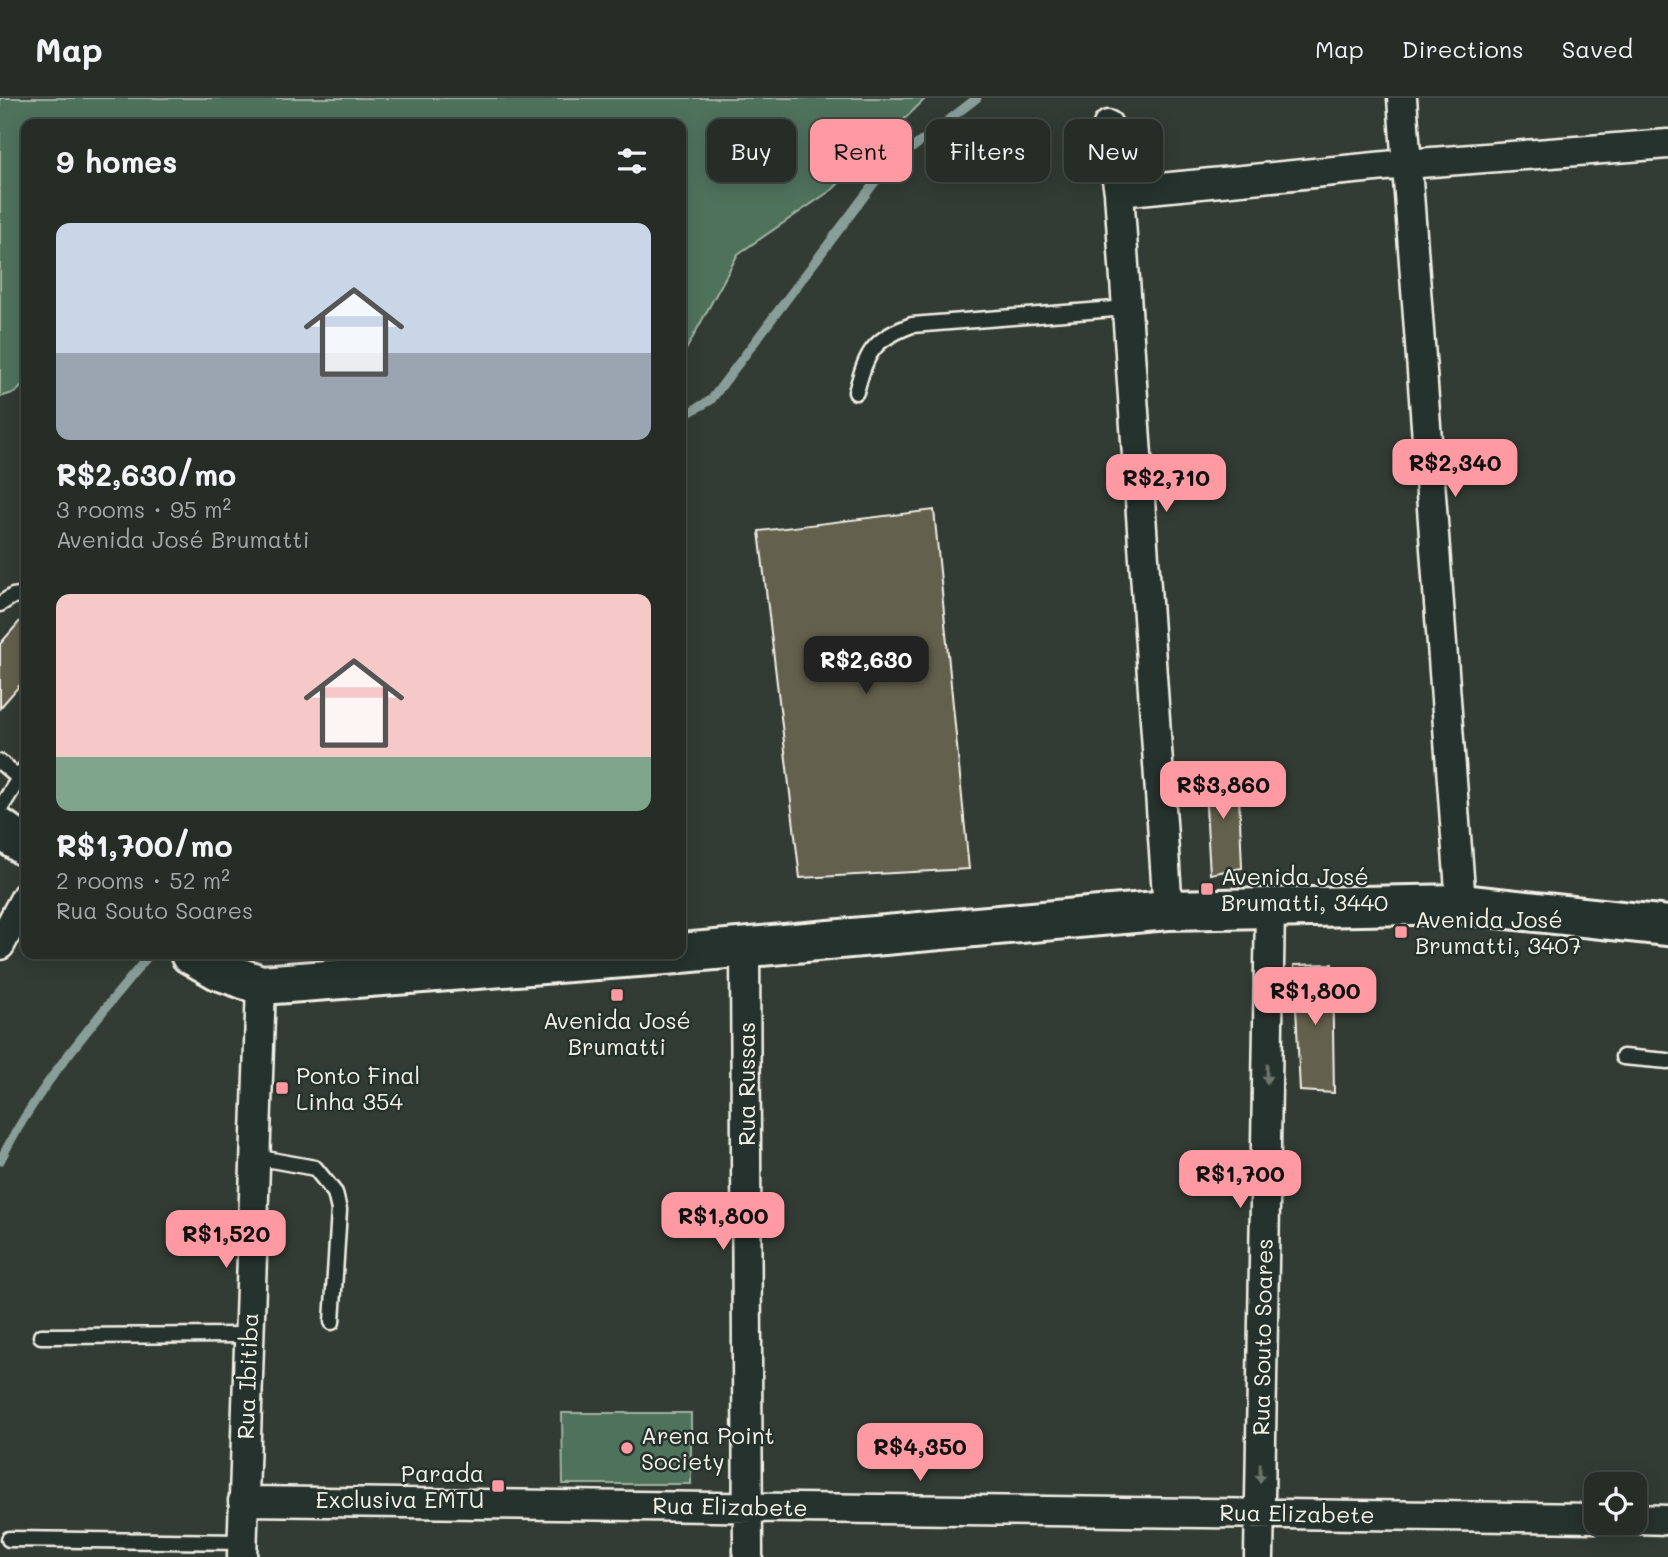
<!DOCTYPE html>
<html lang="en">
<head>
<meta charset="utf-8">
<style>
	:root { --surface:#262d27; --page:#2e352f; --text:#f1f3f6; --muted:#a4a8a7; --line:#424944; --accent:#ff9aa2 }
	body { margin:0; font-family:Mali,sans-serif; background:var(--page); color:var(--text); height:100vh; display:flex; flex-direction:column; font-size:26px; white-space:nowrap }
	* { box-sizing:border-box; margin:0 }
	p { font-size:23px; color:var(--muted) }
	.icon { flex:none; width:38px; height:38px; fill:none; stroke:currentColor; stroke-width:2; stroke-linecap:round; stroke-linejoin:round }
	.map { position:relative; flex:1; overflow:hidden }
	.sheet { position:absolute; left:21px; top:21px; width:665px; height:840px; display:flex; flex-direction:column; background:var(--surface); border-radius:14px; box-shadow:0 4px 18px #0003,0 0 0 2px var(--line) }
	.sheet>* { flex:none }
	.banner { position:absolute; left:707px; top:21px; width:665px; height:63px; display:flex; gap:14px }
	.buttons { position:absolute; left:1584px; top:1374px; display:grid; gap:14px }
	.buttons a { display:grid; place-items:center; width:63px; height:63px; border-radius:14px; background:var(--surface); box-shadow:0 4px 18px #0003,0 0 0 2px var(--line); font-size:35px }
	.price { position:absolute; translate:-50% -60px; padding:0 16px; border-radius:14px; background:var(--accent); color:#111; font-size:23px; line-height:46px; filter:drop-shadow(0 2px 4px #0008) }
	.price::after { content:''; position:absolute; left:50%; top:42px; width:21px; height:16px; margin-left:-10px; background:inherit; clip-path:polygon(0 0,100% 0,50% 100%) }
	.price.on { background:#222; color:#fff }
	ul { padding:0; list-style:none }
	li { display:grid; align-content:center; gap:14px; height:371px; padding:0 35px }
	li span { display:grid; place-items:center; height:217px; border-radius:14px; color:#555 }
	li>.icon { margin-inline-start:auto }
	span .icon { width:126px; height:126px; fill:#fffc; stroke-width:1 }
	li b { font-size:30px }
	h2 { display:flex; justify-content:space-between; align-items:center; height:84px; padding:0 35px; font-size:30px }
	.tag { padding:0 24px; border-radius:14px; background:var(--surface); box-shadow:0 4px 18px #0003,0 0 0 2px var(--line); font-size:24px; line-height:63px }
	.tag.on { background:var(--accent); color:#111 }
	header { display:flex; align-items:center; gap:42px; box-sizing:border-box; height:98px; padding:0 35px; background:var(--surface); border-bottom:2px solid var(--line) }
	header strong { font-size:33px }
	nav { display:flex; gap:38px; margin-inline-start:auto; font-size:24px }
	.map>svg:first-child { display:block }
	.green { fill:#50725d; stroke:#a2b2a2; stroke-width:2 }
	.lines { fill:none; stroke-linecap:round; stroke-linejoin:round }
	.stream { stroke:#899e99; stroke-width:9 }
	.building { fill:#64614e; stroke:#f4f1e8; stroke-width:2 }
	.lane-casing { stroke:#f4f1e8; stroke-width:19 }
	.street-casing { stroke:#f4f1e8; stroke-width:33 }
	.secondary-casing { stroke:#f4f1e8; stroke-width:44 }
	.lane { stroke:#26332d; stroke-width:14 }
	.street { stroke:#26332d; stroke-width:28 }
	.secondary { stroke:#26332d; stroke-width:38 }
	.oneway { fill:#6e766e }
	.poi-dot { fill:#ff9aa2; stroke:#26332d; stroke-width:2.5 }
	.labels { text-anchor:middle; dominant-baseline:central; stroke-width:5; stroke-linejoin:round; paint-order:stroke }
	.poi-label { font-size:23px; fill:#f4f1e8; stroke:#26332d; text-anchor:start }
	.street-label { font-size:23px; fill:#f4f1e8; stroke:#26332d }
</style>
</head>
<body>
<header>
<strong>Map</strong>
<nav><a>Map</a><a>Directions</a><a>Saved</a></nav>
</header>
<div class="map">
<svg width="1668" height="1459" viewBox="0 0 1668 1459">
	<rect width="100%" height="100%" fill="#323c34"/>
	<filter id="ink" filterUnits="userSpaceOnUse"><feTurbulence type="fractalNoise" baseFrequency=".0143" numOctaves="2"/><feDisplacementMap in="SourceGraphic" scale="14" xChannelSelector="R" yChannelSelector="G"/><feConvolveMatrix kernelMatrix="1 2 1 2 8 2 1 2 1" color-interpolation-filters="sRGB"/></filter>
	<g filter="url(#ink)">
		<path class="green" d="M 0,0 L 926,0 L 833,91 L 738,156 L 681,261 L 681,26 L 26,26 L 26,284 L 16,294 L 0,299 Z
			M 562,1315 L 691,1315 L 691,1386 L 563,1386 Z"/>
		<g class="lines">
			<path class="stream" d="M 681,319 L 711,302 L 884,72 L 977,0
				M 0,1063 C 38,987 97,921 150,856"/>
		</g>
		<path class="building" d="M 934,412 L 969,771 L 800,780 L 759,433 Z
			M 26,516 L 26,580 L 0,610 L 0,546 Z
			M 1238,672 L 1242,770 L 1210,776 L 1204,676 Z
			M 1332,866 L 1334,995 L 1300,993 L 1294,867 Z"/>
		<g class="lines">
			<g class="lane-casing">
				<path id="lane" d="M 856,294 C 867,254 872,242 912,227 L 1127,210
					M 0,506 L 13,498 L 26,496
					M 0,664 L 20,681
					M 0,711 L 26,669
					M 1623,959 L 1668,963
					M 255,1059 L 315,1070 L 335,1095 L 339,1112 L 332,1224
					M 41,1238 L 248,1237
					M 9,1441 L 242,1444"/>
			</g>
			<g class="street-casing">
				<path id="street" d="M 1402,0 L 1461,806
					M 1108,27 L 1119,94 L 1168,812
					M 1119,94 L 1406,66 L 1668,46
					M 0,847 L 26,798
					M 745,849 L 748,1459
					M 243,1403 L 1596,1420
					M 1634,1421 L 1668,1422
					M 242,1459 L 261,887
					M 1259,1459 L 1270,810"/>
			</g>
			<g class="secondary-casing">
				<path id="secondary" d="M 0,730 L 26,749
					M 681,855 L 1168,812 L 1461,806 L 1668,828
					M 190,856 L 218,872 L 261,887 L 678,856"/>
			</g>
			<use href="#lane" class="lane"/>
			<use href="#street" class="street"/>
			<use href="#secondary" class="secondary"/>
		</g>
		<defs><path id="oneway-solid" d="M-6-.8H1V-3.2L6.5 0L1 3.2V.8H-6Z" transform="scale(1.75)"/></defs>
		<g class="oneway">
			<use href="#oneway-solid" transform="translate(1267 976) rotate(91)"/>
			<use href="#oneway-solid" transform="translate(1260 1375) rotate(91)"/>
		</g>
	</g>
	<g class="poi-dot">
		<rect x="1200" y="784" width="14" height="14" rx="3.5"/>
		<rect x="1394" y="827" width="14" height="14" rx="3.5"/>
		<rect x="610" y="890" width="14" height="14" rx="3.5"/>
		<rect x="275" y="983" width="14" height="14" rx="3.5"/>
		<circle cx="627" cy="1350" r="7"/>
		<rect x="491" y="1381" width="14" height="14" rx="3.5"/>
	</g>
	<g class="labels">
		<g class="poi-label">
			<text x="1221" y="778">Avenida José<tspan x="1221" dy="26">Brumatti, 3440</tspan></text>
			<text x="1415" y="821">Avenida José<tspan x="1415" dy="26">Brumatti, 3407</tspan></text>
			<text x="617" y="922" text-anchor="middle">Avenida José<tspan x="617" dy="26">Brumatti</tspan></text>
			<text x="296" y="977">Ponto Final<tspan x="296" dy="26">Linha 354</tspan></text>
			<text x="641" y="1337">Arena Point<tspan x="641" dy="26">Society</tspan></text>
			<text x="484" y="1375" text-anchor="end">Parada<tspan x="484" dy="26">Exclusiva EMTU</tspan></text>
		</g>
		<g class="street-label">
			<text transform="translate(746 986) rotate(-90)">Rua Russas</text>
			<text transform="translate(1262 1239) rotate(-89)">Rua Souto Soares</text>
			<text transform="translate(247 1278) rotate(-88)">Rua Ibitiba</text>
			<text transform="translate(730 1408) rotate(1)">Rua Elizabete</text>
			<text transform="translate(1297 1415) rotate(1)">Rua Elizabete</text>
		</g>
	</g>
</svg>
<div class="buttons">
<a><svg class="icon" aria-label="locate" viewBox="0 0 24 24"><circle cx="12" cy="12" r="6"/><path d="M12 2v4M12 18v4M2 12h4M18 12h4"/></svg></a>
</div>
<b class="price" style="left:1455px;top:401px">R$2,340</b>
<b class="price" style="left:1166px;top:416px">R$2,710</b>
<b class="price on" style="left:866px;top:598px">R$2,630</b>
<b class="price" style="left:1223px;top:723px">R$3,860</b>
<b class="price" style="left:1315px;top:929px">R$1,800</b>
<b class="price" style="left:1240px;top:1112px">R$1,700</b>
<b class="price" style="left:723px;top:1154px">R$1,800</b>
<b class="price" style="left:226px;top:1172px">R$1,520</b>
<b class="price" style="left:920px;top:1385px">R$4,350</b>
<div class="banner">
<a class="tag">Buy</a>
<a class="tag on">Rent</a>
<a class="tag">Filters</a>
<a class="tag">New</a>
</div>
<section class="sheet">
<h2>9 homes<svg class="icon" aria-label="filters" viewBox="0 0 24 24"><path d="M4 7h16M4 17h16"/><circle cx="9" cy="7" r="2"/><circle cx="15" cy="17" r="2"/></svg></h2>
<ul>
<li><span style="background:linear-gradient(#c9d6e8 60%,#9aa5b1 0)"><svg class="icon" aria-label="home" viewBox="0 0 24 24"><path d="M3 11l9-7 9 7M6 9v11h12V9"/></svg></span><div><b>R$2,630/mo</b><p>3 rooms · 95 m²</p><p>Avenida José Brumatti</p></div></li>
<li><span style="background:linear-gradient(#f6c9c9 75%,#7fa58c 0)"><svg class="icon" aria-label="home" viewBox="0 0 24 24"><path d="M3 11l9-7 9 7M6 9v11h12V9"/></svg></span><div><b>R$1,700/mo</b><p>2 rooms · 52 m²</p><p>Rua Souto Soares</p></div></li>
</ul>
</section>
</div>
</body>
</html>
